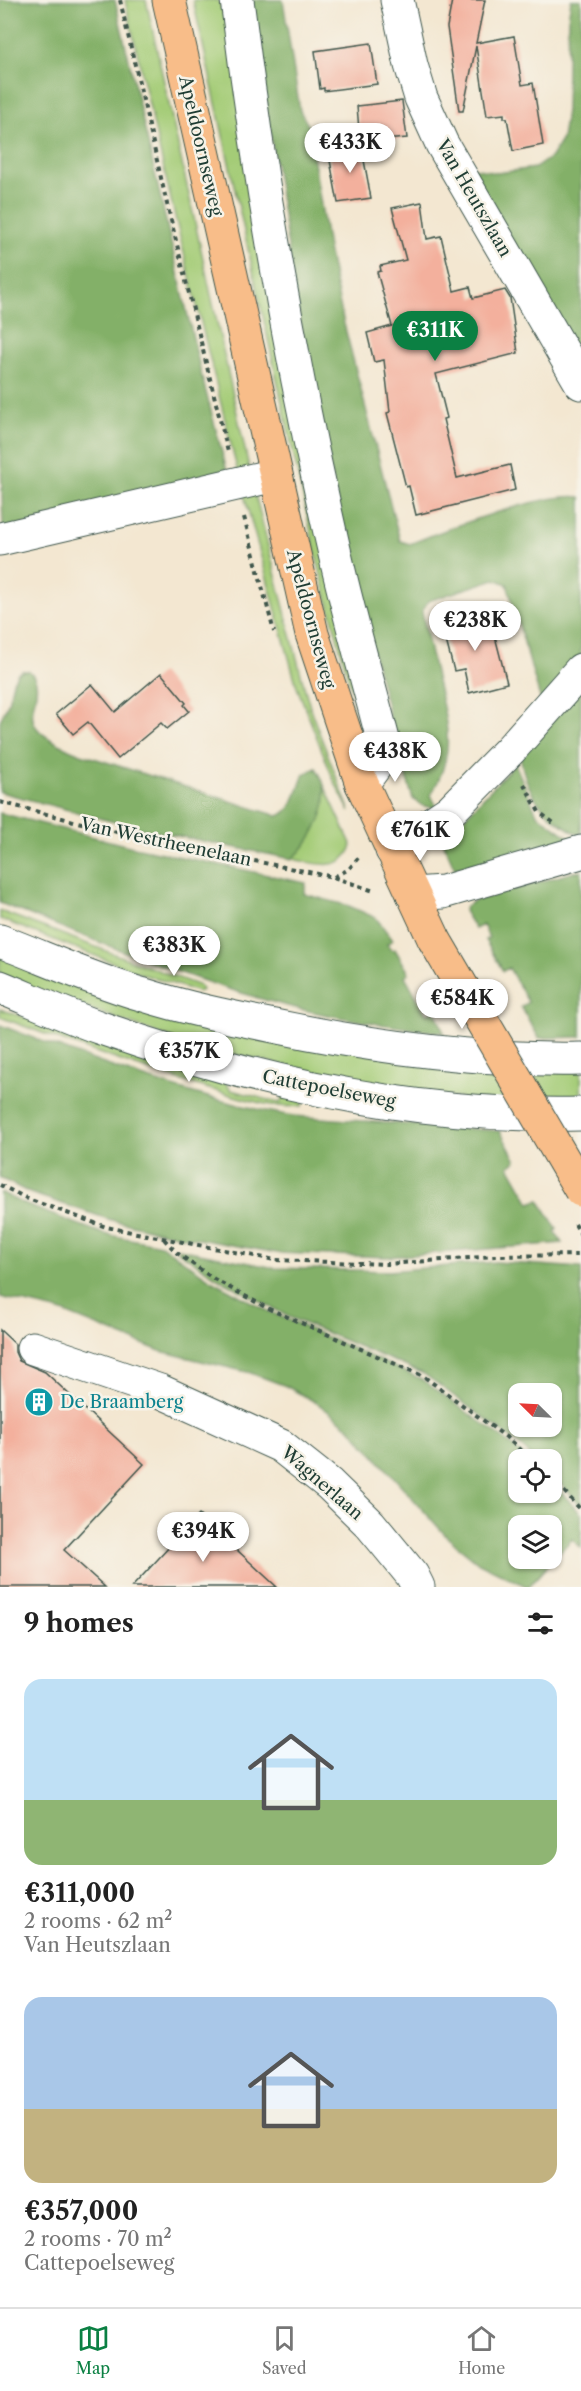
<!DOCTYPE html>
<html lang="en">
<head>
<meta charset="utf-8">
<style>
	:root { --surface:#fff; --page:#f2f2f2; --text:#222; --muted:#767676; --line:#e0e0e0; --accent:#0b8043 }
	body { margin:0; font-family:"Libre Caslon Text",serif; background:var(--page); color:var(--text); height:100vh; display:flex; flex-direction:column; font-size:22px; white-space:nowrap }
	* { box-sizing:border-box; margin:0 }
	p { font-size:20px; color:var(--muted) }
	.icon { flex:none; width:33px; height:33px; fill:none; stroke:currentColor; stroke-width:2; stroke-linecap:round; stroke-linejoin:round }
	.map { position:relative; height:1587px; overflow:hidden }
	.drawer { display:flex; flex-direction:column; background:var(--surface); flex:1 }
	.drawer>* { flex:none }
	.needle { width:39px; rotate:294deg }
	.buttons { position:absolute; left:508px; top:1383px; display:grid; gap:12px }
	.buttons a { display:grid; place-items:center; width:54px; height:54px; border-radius:12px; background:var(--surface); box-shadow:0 2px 4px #0004; font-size:30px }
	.price { position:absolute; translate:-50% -51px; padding:0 14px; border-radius:21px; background:#fff; color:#222; font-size:20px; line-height:39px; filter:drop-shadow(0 2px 3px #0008) }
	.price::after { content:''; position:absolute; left:50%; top:36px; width:18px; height:14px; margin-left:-9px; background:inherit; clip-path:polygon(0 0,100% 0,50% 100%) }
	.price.selected { background:var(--accent); color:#fff }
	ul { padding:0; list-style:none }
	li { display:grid; align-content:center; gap:12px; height:318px; padding:0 24px }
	li span { display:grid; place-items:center; height:186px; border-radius:18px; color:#555 }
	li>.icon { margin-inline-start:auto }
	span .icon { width:108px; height:108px; fill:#fffc; stroke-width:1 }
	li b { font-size:26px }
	h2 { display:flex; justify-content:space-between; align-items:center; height:72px; padding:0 24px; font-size:26px }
	.menu { display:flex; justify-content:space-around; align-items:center; height:84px; border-top:2px solid var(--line); background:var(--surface); font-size:16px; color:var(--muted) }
	.menu a { display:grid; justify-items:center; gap:3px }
	.menu .selected { color:var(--accent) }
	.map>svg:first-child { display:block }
	.green { fill:#a4cc77; stroke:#628456; stroke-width:1.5 }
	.forest { fill:#83b068; stroke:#51764e; stroke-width:1.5; fill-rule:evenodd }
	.building { fill:#f3b09d }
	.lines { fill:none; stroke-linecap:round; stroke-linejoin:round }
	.minor-casing { stroke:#3f564c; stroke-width:35 }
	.major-casing { stroke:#3f564c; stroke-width:35 }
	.path { stroke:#3f564c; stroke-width:4; stroke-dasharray:4.5 4.5; stroke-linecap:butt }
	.minor { stroke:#fff; stroke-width:33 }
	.major { stroke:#f8bd89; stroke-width:33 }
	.major-bridge-casing { stroke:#3f564c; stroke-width:35; stroke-linecap:butt }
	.path-bridge { stroke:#3f564c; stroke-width:4; stroke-dasharray:4.5 4.5; stroke-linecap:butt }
	.major-bridge { stroke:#f8bd89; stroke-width:33 }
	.labels { text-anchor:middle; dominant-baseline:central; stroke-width:5; stroke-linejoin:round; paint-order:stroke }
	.street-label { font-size:18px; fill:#1f3d34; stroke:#f7f3e8 }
	.culture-label { font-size:18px; fill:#0d838f; stroke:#f7f3e8; text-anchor:start }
</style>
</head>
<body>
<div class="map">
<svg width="581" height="1587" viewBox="0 0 581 1587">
	<rect width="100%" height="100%" fill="#f7f3e8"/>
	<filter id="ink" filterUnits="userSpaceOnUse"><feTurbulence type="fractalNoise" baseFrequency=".0167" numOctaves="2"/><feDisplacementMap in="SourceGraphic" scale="12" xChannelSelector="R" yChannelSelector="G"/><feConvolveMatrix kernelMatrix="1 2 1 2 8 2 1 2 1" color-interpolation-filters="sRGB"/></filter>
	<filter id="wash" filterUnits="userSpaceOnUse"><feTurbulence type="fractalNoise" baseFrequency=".008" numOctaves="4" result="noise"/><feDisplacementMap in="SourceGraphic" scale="24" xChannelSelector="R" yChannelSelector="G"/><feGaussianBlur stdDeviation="1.35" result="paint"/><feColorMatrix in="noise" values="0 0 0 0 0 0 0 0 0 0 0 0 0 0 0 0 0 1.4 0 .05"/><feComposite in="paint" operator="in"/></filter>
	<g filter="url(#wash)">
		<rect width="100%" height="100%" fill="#f3e7d1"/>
		<path class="green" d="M 125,0 L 146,0 L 250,472 L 238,473 L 172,204 Z
			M 193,0 L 218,0 L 227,21 L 367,734 L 347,675 L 316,556 Z
			M 253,486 L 304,686 L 312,714 L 350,812 L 334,781 L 297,687 L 242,488 Z
			M 324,785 L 352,846 C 341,874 315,863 292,859 C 313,841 325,814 324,785 Z
			M 0,911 L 200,986 L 202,990 L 199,992 L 145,975 L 0,919 Z
			M 0,953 L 498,1068 L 509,1103 L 411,1093 L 184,1043 L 0,976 Z
			M 0,1009 L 72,1034 L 222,1078 L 231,1090 L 280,1103 L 286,1091 L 305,1096 L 302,1106 C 272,1109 242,1098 213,1090 C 141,1069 70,1044 0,1017 Z
			M 581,1069 L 581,1099 L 541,1098 L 533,1070 Z"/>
		<path class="forest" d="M 0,0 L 115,0 L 202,377 L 228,475 L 3,531 L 0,415 Z
			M 250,0 L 283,0 L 300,111 L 308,125 L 329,254 L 344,324 L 400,541 L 410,544 C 446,529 544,492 581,497 L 581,658 L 541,701 L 507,584 L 495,579 L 428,601 L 422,612 C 427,634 431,656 436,677 C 447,724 457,750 431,795 L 437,808 L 423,806 L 413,799 L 398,749 L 347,552 L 297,306 Z
			M 571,0 L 581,0 L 581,361 L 469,167 L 497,173 L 535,168 L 551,157 L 562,139 L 566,110 L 568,19 Z
			M 22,671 L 29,671 C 48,687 23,710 37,728 C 44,738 70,750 81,754 L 278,816 C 294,812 298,788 304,774 L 316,768 C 319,773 323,780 324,786 C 330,811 310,844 292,859 L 133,827 L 0,792 L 0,721 L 8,703 L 13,682 L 17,674 Z
			M 581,685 L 581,833 L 577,834 C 543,814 526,795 520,755 Z
			M 515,764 L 537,814 L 570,838 L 455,869 L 444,844 L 444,839 Z
			M 0,813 L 129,846 L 306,883 L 304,894 L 349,906 L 376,918 L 393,940 L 387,944 L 391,950 L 395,949 L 409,973 L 405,976 L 426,1014 L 435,1010 L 444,1033 C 383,1025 324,1017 265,1000 C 174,974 87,937 0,903 Z
			M 581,870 L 581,1037 L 539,1038 L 521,1007 L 528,1002 L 509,968 L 503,971 L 485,940 L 489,938 L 483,925 L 475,929 L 464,911 L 466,906 L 474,901 Z
			M 0,1025 C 95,1062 193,1099 293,1116 L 500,1131 L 516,1161 L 509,1166 L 530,1203 L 539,1200 L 557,1229 L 555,1232 L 562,1243 L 387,1257 L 277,1253 L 165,1233 L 108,1219 L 30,1193 L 0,1178 Z
			M 0,1192 L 26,1205 L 104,1234 L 161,1245 L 213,1281 L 266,1310 L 421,1379 L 504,1439 L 527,1459 L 519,1460 L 519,1492 L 552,1492 L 552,1482 L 581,1514 L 581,1548 L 572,1539 L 528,1587 L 479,1563 L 448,1538 L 350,1428 L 317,1403 L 286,1386 L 251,1373 L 160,1351 L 60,1311 L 0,1297 ZM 519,1526 L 552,1526 L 552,1558 L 519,1558 Z
			M 179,1249 L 275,1268 L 389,1271 L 496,1262 L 581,1268 L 581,1505 L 552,1475 L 552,1460 L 535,1459 L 507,1435 L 424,1374 L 287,1316 L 216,1277 L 178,1251 ZM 519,1394 L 552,1394 L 552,1426 L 519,1426 Z"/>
		<g id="blocks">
			<path class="building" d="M 452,0 L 485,0 L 476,43 L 514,36 L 522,85 L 533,83 L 543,145 L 513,151 L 507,118 L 504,118 L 504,114 L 487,116 L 476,46 L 463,111 L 459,111 L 447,27 Z
				M 371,43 L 377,84 L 324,91 L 324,88 L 320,89 L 315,51 Z
				M 402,101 L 407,138 L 360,142 L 357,106 Z
				M 361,144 L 371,198 L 338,203 L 328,150 Z
				M 422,202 L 427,239 L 441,236 L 454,291 L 470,287 L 473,298 L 505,290 L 510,298 L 518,353 L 436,374 L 447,418 L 443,419 L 457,478 L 510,465 L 515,490 L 416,515 L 409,486 L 406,487 L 387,413 L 390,412 L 384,360 L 374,362 L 367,333 L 392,326 L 377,272 L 381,271 L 380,266 L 406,260 L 392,208 Z
				M 489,613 L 507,683 L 469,693 L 464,669 L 454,671 L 442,625 Z
				M 161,673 L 186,703 L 184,705 L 189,711 L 167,729 L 161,723 L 118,759 L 88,722 L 73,734 L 56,714 L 92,684 L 115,712 Z
				M 0,1330 L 15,1344 L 15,1352 L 19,1361 L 45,1372 L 144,1464 L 64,1550 L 105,1587 L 0,1587 Z
				M 199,1515 L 277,1587 L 132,1587 Z"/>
		</g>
	</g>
	<g filter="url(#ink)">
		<use href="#blocks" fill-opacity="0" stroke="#3f564c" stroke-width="1.5"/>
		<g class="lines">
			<g class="minor-casing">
				<path id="minor" d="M 237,0 C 260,185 293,372 335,554 C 350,620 369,685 386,751 L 362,784
					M 397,0 L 411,65 L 421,98 L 442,144 L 581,383
					M 0,539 L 275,475
					M 392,850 L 450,811 L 510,750 L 581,670
					M 413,894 L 443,892 L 581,852
					M 0,941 C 47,959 93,980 141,994 C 185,1008 229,1017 274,1026 C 375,1047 477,1061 581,1059
					M 0,987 C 34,1001 67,1016 101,1028 C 254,1082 418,1118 581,1114
					M 33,1348 L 160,1391 L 281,1446 L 329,1484 L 370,1524 L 412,1575 L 418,1587"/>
			</g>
			<g class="major-casing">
				<path id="major" d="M 169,0 L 312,634 L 362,784 L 434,939"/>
			</g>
			<path class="path" d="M 120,0 L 167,204 L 228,452
				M 244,517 L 274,632
				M 524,784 L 539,812 L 555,824
				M 0,802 L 132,836 L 333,877 L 374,891
				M 334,877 L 349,869 L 358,858
				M 0,1185 L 28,1199 L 106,1227 L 275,1260 L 388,1264 L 495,1256 L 581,1255
				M 580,1233 L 581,1235
				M 164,1239 L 177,1253 L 214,1279 L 267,1308 L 423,1376 L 506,1437 L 531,1460
				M 552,1478 L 581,1510"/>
			<use href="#minor" class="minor"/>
			<use href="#major" class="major"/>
			<g class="major-bridge-casing">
				<path id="major-bridge" d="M 434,939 L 581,1190"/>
			</g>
			<path class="path-bridge" d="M 575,1224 L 580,1233"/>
			<use href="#major-bridge" class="major-bridge"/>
		</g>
	</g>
	<defs>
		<g id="building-disc" transform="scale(1.5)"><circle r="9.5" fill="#0f9aa8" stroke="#f7f3e8"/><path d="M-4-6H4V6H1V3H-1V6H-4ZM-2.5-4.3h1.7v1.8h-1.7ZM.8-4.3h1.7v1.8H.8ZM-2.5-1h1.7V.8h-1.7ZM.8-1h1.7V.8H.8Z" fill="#fff"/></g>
	</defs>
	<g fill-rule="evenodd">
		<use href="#building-disc" x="39" y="1402"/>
	</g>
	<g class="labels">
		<g class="street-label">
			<text transform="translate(201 146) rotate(77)">Apeldoornseweg</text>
			<text transform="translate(474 198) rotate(60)">Van Heutszlaan</text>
			<text transform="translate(311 619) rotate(75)">Apeldoornseweg</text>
			<text transform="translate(166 842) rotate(12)">Van Westrheenelaan</text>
			<text transform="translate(329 1089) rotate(11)">Cattepoelseweg</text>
			<text transform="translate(322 1483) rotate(41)">Wagnerlaan</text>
		</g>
		<g class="culture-label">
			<text x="60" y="1402">De Braamberg</text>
		</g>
	</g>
</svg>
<div class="buttons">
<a><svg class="needle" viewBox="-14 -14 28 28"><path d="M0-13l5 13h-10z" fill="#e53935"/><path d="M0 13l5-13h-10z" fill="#767676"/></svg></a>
<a><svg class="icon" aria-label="locate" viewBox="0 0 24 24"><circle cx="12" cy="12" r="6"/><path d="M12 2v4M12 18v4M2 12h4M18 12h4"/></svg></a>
<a><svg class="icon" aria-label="layers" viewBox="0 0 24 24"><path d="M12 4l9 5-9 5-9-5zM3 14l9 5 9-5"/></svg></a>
</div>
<b class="price" style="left:350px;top:174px">€433K</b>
<b class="price selected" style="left:435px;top:362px">€311K</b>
<b class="price" style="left:475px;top:652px">€238K</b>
<b class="price" style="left:395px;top:783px">€438K</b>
<b class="price" style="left:420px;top:862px">€761K</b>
<b class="price" style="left:174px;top:977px">€383K</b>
<b class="price" style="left:462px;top:1030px">€584K</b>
<b class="price" style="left:189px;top:1083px">€357K</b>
<b class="price" style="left:203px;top:1563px">€394K</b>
</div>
<section class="drawer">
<h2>9 homes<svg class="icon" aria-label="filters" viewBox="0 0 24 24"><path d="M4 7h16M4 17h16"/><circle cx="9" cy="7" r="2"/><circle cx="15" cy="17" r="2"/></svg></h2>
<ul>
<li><span style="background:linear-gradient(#bfe0f5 65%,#8fb573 0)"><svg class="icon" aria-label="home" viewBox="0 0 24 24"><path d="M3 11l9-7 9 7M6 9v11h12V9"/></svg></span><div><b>€311,000</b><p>2 rooms · 62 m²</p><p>Van Heutszlaan</p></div></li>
<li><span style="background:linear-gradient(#a9c7e8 60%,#c2b280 0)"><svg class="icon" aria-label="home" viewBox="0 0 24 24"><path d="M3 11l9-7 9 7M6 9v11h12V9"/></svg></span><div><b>€357,000</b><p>2 rooms · 70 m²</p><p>Cattepoelseweg</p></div></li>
</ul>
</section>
<nav class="menu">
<a class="selected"><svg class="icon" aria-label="map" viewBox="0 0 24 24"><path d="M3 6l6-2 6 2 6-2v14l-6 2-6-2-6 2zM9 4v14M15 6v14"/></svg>Map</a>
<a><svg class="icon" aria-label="saved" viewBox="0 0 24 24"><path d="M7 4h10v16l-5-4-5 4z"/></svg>Saved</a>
<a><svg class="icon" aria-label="home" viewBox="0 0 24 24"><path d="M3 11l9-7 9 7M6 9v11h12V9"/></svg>Home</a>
</nav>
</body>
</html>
